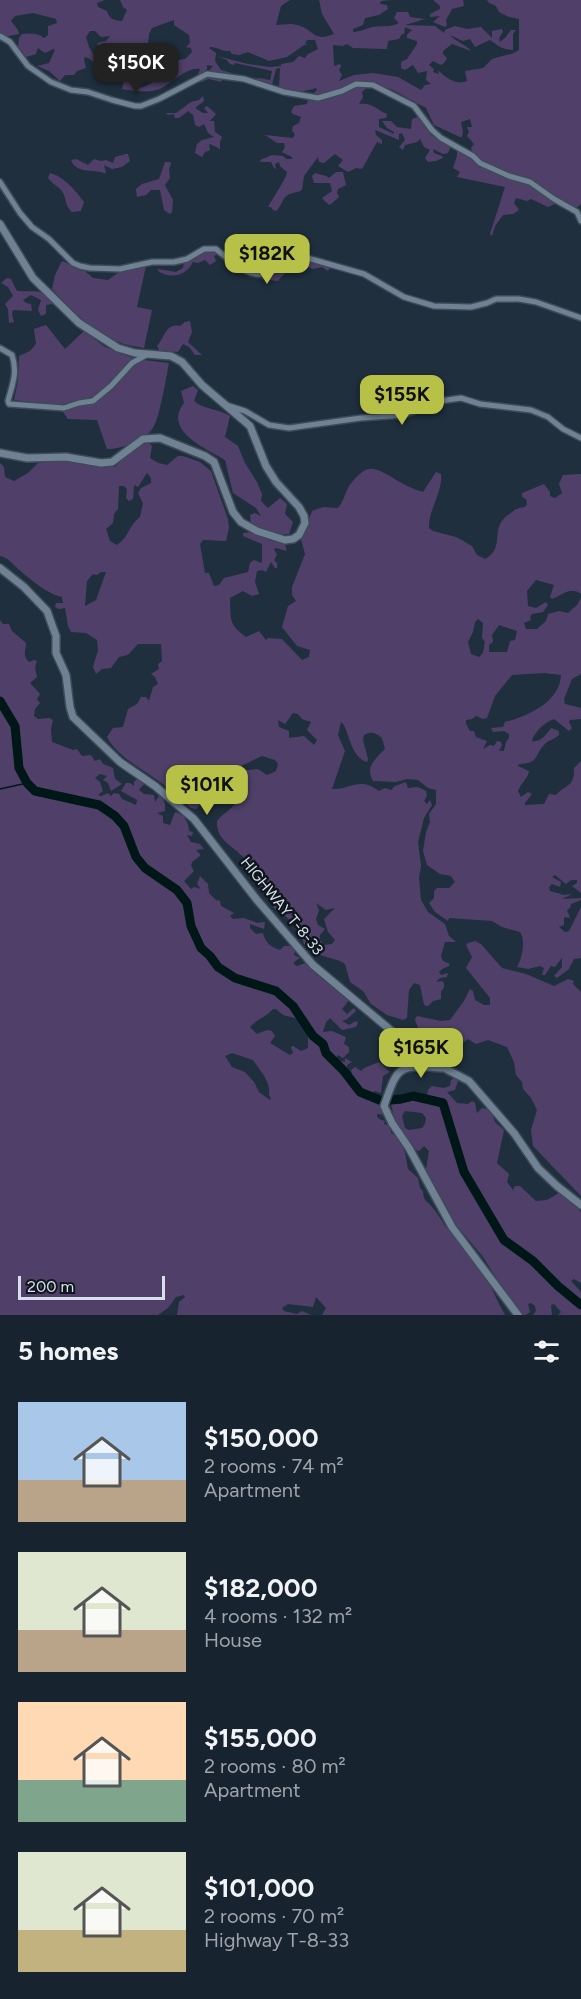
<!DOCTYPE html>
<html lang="en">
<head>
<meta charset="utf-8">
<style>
	:root { --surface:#17232e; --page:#242f3a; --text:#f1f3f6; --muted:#9ea4aa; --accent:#b8c147 }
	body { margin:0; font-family:Figtree,sans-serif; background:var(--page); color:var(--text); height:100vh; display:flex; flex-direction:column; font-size:22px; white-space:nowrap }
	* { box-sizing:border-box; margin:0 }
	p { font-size:20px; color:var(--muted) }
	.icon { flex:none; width:33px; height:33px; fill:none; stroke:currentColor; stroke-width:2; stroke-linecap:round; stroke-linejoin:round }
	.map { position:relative; height:1315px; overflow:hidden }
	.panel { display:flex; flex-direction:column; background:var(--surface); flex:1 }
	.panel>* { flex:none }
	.scale { position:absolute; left:18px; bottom:15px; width:147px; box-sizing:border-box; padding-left:6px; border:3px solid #d7e0ea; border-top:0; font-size:16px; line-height:21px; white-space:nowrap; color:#d7e0ea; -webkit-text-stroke:4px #0f161d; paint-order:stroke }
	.price { position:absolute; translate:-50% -51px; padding:0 14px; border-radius:12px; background:var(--accent); color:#111; font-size:20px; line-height:39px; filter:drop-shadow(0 2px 3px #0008) }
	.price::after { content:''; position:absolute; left:50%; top:36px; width:18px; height:14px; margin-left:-9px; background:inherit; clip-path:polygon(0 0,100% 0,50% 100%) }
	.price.current { background:#222; color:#fff }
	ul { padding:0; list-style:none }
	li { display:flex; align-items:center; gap:18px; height:150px; padding:0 18px }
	li span { display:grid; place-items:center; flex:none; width:168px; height:120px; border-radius:0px; color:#555 }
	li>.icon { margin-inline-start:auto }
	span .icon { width:72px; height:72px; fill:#fffc; stroke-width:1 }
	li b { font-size:26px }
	h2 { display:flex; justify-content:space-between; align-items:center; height:72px; padding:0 18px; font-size:26px }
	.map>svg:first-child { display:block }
	.green { fill:#504069; fill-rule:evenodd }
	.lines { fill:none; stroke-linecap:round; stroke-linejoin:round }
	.stream { stroke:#001717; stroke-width:1.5 }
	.river { stroke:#001717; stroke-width:9 }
	.minor-casing { stroke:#3e4b57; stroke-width:8 }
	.tertiary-casing { stroke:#3e4b57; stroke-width:10 }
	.minor { stroke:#6f8193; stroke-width:5 }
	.tertiary { stroke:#6f8193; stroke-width:7 }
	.labels { text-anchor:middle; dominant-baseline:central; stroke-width:5; stroke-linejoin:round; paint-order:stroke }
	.street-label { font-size:15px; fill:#d7e0ea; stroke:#0f161d }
</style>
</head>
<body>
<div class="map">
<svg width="581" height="1315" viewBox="0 0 581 1315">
	<rect width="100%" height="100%" fill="#1f2f3e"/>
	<path class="green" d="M 0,0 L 105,0 L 97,3 L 98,7 L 107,11 C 110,20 114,20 122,21 L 127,10 L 123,7 L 120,0 L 290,0 L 281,6 L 276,25 C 283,25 290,23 297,25 C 315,29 312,43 334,34 L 322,14 L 319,0 L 392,0 L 381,1 L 380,4 L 387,5 L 388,9 L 379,15 L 365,18 L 363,25 L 353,29 L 353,32 C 361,32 366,28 373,27 C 383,25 390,28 399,23 L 394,18 L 397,12 L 408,12 L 410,17 L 425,19 L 405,25 L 435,26 L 444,33 L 445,30 L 455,26 L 467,29 L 481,27 L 492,38 L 492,31 L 502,29 L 503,32 L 499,38 L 500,42 L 505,38 L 511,30 L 516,30 L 513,34 L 513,50 C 501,49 500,47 490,40 L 475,47 L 470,39 L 463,41 L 450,35 C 456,42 465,44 471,51 L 452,44 L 443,51 L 443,54 L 447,58 L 444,63 L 441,65 L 433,61 L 429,65 L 434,69 L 433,72 L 439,74 L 438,70 C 445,77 456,86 467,81 L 465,71 L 483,68 L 492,59 L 514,53 L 519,50 L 519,19 L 509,17 L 499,12 L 496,6 L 489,3 L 487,0 L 581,0 L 581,204 C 575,212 565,206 557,203 L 548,207 L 531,199 L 527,201 L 516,198 L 514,203 L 519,210 L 513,214 L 503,215 L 495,226 L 492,236 L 490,234 L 505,187 L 457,177 L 460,172 L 453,168 L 457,156 L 457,150 L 473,154 L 471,148 L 474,144 L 467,136 L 469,132 L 467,127 L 472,127 L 470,119 L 461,122 L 463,132 L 462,137 L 460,137 L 434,125 L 426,108 L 393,90 L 366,81 L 348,86 L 326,95 L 314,96 L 313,94 L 317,90 L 316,88 C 302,93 292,92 279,88 L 280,68 L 276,69 L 272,85 L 255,79 L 259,78 L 270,80 L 272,71 L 235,63 L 234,65 L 230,64 L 227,60 L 217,56 L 248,64 L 270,67 L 281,66 L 281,64 L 293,62 L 299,56 L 305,58 L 308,54 L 318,49 L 315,40 L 307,40 L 305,44 L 308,45 L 304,45 L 287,57 L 269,61 L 248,52 L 239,55 L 232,54 L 230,51 C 222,52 218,47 210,47 L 209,48 L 216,53 L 215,61 L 221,70 L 232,73 L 235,76 L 223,78 L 221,82 L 209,79 L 198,83 L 210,74 L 209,71 L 213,66 L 207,65 L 207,69 L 197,77 L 200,69 C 187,67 173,82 162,88 C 149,94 135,91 122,89 L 126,70 L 121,55 L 99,48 L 97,43 L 106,41 L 110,36 L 101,37 L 95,31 L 90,31 L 86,37 L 89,47 L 95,57 L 95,64 L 90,59 L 85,57 L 84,59 L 86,68 L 77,71 L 74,75 L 65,75 L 60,81 L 49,71 L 37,66 L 49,63 L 55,50 L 53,49 L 45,53 L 38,48 L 36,54 L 26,57 L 18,47 L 19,38 L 22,34 C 30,33 38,33 44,38 L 48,35 L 48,26 L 57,23 L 56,19 L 33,13 L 15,16 L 11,21 L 18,30 L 19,34 L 4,37 L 0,42 ZM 174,20 L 174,25 L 189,35 L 190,43 L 186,47 L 191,48 L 192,52 L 185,59 L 177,60 L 170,67 L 177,70 C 170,76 166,77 159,79 C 149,83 147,89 135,87 L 149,80 L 150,66 L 144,62 L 149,51 L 140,47 L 144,43 L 148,44 L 149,34 L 152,28 ZM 405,27 L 412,30 L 407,35 L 407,38 L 417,41 L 417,44 L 407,59 L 401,62 L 401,68 L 405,70 L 413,65 L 418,73 L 427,71 L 426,80 L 431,84 L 425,85 L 421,90 L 398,77 L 373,73 L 354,75 L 339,81 L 342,75 L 339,70 L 341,66 L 340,64 L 334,66 L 333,45 L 343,46 L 347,44 L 353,48 L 385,49 L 387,49 L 388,41 L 399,39 L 402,34 L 404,34 Z
		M 433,0 L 463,0 L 464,6 L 452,9 L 446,20 L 447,25 L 445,27 L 433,22 L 440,16 L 430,17 L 430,14 L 440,9 L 440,6 Z
		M 366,85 L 367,87 L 362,92 L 363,97 L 359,104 C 372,102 377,110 387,114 L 386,118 L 379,119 L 379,127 L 394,134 L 394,132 L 387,128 L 382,121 L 391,121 L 397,127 L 411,129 L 412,119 L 421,116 L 431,135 L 451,146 L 448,153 L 443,154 L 433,149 L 434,153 L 442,156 L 443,158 L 436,161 L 428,162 L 425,158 L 430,150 L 424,147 L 420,139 L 417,142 L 405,145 L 403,150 L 399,147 L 405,140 L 402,133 L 399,134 L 399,140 L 375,130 L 376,135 L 382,140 L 382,144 L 377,142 L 362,169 L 356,168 L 348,172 L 338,166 L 343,160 L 335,154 L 324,163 L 319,162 L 318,157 L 304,176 L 302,190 C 297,193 292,192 288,195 C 282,198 282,206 276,211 L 273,210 L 271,207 L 268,207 C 273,198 286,179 287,172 L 280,166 L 279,162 L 275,164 L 276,169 L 274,168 L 271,162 L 261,162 L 260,160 L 272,155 L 283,156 L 286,159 L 292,159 L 292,157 L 282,152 L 285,147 L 284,143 L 277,143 L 265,135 L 293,138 L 295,134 L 292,131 L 293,126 L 299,123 L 301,117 L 293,114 L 291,112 L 294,106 L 307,104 L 308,100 L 304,97 L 321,101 L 340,95 L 353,86 Z
		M 203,96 L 204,101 L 195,108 L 203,113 L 208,113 L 204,108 L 207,106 L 216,114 L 210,121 L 214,121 L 215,132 L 222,137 L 220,142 L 220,149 L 210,144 L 209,145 L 210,150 L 205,152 L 202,157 L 195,153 L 197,144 L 202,140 L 214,137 L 208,133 L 204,124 L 199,127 L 195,125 L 193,115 L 188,111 L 179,118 L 175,118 L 174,114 L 168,115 L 166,113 L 176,113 L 191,102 L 199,100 Z
		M 126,154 L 128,154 L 130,161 L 122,167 L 112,169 L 104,165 L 106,173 L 104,173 C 92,169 77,174 71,160 L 76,159 L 88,165 L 94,159 L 101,161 L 106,160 L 113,163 L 115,157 Z
		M 165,162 L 170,162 L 171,164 L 169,169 L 170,178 L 165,185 L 173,200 L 172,212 L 170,214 L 164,210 L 160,190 L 151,190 L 146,195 L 137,197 L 136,189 L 142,184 L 159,179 Z
		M 336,172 L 343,172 L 346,185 L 338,189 L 337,193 L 339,197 L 330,205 L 328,204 L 322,198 L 332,191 L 330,183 L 314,183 L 312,176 L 315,173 L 326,176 L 329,178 Z
		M 50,173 C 63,176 76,191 84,202 L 81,211 L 72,212 C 65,206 67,201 63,193 C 59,186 52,184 48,178 Z
		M 210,250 L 217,252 L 218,254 L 214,256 L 216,261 L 210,265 L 205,260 L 198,263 L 193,262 C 187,275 171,280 158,271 L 158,269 L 176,272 L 183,268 L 184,263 L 199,253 Z
		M 295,257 L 308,258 L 329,266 L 330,268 L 328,271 L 322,267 L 313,269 L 302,265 C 292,269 283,273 278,281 L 261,279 L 261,276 L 276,273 Z
		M 62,261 L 85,271 L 93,278 L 108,280 L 119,272 L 146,266 L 137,307 L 152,310 L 144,348 C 135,346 124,345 116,341 C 90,329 71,310 52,289 L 55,275 Z
		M 7,278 L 11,279 L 17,291 C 40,292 43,288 59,307 L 52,304 L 46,305 L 46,314 L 41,316 L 38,310 L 41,300 L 31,295 L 23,300 L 26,303 L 31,304 L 32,311 L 13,310 L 12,314 L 14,322 L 9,323 L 8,309 L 5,304 L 13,296 L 8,287 L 1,283 Z
		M 190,321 L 192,332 L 188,342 L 202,355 L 195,355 L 189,347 L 183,344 L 178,352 L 159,350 L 157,346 C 165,338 165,323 180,326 L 185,322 Z
		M 46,325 L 65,349 L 84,331 L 105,347 L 135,359 L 169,363 C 166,378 160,417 153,428 C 144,441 122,449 107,449 L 97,420 L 68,419 L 58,405 L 14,400 L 18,381 L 19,356 L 30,351 L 36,344 L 34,329 Z
		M 193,386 L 198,390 L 194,401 C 207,411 215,407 230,416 L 225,437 L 238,446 L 245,463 L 257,482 L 262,494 L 261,501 L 268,508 L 280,498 L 287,504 L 285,514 L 293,522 L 289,534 L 276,534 L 251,524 L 250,515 L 255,513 L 261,516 L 256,508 L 233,493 L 225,460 C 207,449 162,431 184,403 L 181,391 Z
		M 149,443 L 152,446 L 150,458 L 158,463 L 167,465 L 178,456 L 183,456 L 200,462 L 211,471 L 228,519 L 229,528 L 226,541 L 203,540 L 200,544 L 205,573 L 209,573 L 214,586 L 219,585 L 224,578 L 248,572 L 250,563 L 254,560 L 262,563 L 262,544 L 243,536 L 243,533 L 252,532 L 271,541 L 281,542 L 285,545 L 287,551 L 276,548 L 274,549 L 277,555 L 274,560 L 277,563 L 277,568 L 275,568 L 271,562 L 266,572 L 262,570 L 257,571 L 255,582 L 259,594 L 252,596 L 243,591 L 230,598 C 231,619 228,624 246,637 L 259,631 L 266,640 L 268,638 L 282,639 L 302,660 L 309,657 L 310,650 L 297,646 L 282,627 L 288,606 L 296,601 L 292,595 L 292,587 L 305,554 L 301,539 L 312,511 L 323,507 L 338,508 C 345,500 345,490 352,482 C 368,463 374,467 393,478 C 402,484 413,489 423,492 L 436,472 L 441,474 C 443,492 428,510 429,528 L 433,531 L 456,537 L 472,546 L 477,555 L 485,559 C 506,548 489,528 508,515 C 515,510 516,508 525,507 L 527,504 L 526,499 L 522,497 L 522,493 L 544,484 L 550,492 L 550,496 L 555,498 L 562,493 L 559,484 L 563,475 L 581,474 L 581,594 C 570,586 563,595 552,599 L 550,597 L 554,585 L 536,580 L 527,591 L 528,606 L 536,608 L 546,602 L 548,605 L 543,612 L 532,614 L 530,617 L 531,620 L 524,623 L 526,629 L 537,629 L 546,621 L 548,614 L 559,611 L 568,613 L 577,605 L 581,598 L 581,674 L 572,679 L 564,699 L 565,704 L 581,708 L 581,719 L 570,720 L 569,722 L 572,728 L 569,731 L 554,719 C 545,722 534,732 532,741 C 540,743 547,734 551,728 L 559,731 L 559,735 C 555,739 549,740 546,743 C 533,755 541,763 519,764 L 518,766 L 529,771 C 529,777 520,784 518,791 L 521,797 L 528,792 L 532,794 L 525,803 L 525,805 L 544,804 L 549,794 L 556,795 C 566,784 575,787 574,768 L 581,761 L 581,893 L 572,886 L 577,883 L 577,880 L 571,880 L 566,884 L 555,875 L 552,877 L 561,882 L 560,887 L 552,884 L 549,887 L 550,891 L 564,895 L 572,894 L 562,899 L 581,898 L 581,900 L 571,904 L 570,908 L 567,910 L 570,918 L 564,917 L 564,925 L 559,927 L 565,932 L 569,931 L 581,907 L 581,958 L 574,959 L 569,969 L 557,978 L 554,976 L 562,967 L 562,958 L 555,967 L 551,966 L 545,975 L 542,975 L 544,968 L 540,966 L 528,969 L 517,967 C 522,959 526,940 520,932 L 502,927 L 492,921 L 449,918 L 448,921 L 435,912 L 429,903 L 434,898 L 434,891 L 437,888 L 449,888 L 455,882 L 451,876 L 440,874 L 427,865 L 423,851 L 426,832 L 430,822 L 429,814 L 436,804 L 436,790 L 428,788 L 418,780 L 407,779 L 396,782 L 373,781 C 365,767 375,759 385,749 L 382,738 C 376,733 371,731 364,735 L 363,740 L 368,759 L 367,762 C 352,757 350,738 344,725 L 341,722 L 338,735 L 345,751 L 332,789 C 350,790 359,776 379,791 L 385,788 L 391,790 L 395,786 L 406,782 L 408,788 L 418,787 L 426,791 L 427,796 L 424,801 L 427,804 L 430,800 L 432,805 L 424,818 L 418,842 L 421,866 L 419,878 L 421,900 L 428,912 L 445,924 L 449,936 L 456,942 L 445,942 L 441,956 L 443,961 L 450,964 L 449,966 L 442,969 L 439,972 L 441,975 L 448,973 L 447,977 L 440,978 L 436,982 L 442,981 L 444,983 L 444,988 L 441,991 L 441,999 L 433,1001 L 428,1006 L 424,1005 L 420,985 L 414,983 L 409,990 L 407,1018 L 403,1020 L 387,1015 L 371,1004 L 363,991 L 350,982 L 345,964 L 340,961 L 320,955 L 304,944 L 302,938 L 299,937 L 293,922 L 275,909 L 257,880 L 245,866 L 243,857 C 232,845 216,840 217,821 C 224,812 235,808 238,798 L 228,791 L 219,798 L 216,797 L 218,782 L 216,780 L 211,785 L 208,798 L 196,809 L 191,808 C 183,802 177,795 169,789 C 151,773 118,759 107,737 L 113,728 L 123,727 L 128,709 L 137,704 L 141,697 L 146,697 L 149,701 L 153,687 L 158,684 L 155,677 L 151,674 L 159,669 L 158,664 L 162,661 L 161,644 L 138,644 L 128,655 L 119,657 L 111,668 L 102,669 L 96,674 L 93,667 L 98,650 L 97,640 L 86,633 L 71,632 L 68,626 L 65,608 L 59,609 L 55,607 L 56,603 L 63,603 L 62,597 C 47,594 27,577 15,566 C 10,561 8,558 0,556 L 0,463 L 4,467 L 5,477 L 14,481 L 28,473 L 38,463 L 60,460 L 99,467 L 115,467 C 126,456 134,446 149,443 ZM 147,473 L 151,478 L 151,483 L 141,488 L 138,493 L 143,503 L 140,517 C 130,524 128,538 117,545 L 110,541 L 106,529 L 113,523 L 114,514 L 118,509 L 119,486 L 124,486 L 127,489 L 126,498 L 129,501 L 133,499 L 134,485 L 138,487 ZM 101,572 L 106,572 L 96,600 L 85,606 L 87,581 L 93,574 L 97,575 ZM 478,619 L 483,623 L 482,638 L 485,642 L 483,653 L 479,657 L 471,654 L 468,642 L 473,632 L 475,622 ZM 499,625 L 517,631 L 515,640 L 510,641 L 507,652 L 489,652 L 489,645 L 493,642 L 492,635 ZM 544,673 L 561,675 C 560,702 528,716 505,722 L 503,727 L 491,728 L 493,732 L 504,731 L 509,734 L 509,738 L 506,742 L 504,751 L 499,751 L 502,745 L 501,742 L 497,741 L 494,746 L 490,745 L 483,749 L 487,741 L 476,737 L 474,731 L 470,731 L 466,724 L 466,720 L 472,719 L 476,716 L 483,719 L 487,718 L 495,696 L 512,675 ZM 293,713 L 298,714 L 302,719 L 311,722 L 307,730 L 317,740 L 314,745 L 304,736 L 289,738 L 289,731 L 279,727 L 278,720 L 285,724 ZM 262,756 L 275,760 L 278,764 L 276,771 L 267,775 L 258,769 L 237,771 L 241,766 ZM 316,903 L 326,910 L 335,908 L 324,919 L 328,932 L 335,940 L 332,944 L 324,945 L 320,940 L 320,935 L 325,929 L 318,925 L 316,919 L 319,910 Z
		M 0,620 L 3,624 L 9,624 L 12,631 L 26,643 C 26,652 22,655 29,662 L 34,660 L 37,661 L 35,667 L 37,677 L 30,683 L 40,694 L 37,699 L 40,703 L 35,709 L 34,716 L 38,719 L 49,718 L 53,720 L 51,729 L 52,742 L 73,750 L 77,749 L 82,756 L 91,755 L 95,761 L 100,759 L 103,764 L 113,768 L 115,779 L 122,784 L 111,791 L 108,783 L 103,780 L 107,776 L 100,774 L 95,778 L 100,782 L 103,791 L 98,795 L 101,796 L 108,793 L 111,796 L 114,793 L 119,794 L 122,799 L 136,805 L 137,800 L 121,791 L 126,783 L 130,783 L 134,786 L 134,782 L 137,779 L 144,784 L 139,790 L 144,794 L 154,795 L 155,802 L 159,796 L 161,796 L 165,804 L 165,811 L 157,813 L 163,816 L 163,823 L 170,825 L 175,812 C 183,813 189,822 189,831 L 193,832 L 192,836 L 187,835 L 191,842 L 200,844 L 204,849 L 196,850 L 200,854 L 200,856 L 192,862 L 191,866 L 194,871 L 184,881 L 191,889 L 194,887 L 201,889 L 197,884 L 200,876 L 208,884 L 209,893 L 216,900 L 220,901 L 221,906 L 234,913 L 230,916 L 233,919 L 244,918 L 257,923 L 265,922 L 264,929 L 250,924 L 250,928 L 256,934 L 263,933 C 265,942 270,947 280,950 L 284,946 L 292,946 L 295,951 L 294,955 L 300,958 L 294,962 L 294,964 L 297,966 L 306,963 C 317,979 335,985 349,1000 L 342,1009 L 347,1014 L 354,1008 L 356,1011 L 347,1019 L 342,1021 L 349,1025 L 356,1021 L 358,1023 L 356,1027 L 342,1030 L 330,1018 L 326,1022 L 323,1032 L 332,1031 L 346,1037 L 344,1044 L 349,1047 L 349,1052 L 343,1058 L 338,1055 L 334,1060 L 345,1062 L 345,1058 L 352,1062 L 347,1065 L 348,1074 L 352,1073 L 351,1070 L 355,1067 L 361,1071 L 364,1068 L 379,1062 L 390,1072 L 383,1076 L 381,1093 L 375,1091 L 372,1093 L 374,1095 L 381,1096 L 385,1115 L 377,1114 L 377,1116 L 379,1119 L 385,1121 L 384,1124 L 390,1126 L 391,1133 C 404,1139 406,1156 408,1169 L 418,1178 L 420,1188 C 425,1192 422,1195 425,1200 C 427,1202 431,1205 432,1207 C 437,1213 441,1219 445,1226 C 452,1236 465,1243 472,1253 C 486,1272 493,1294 505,1315 L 322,1315 L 326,1308 L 316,1297 L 313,1307 L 288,1304 L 282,1308 L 284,1311 L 297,1314 L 302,1311 L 311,1315 L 177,1315 L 179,1302 L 185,1297 L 184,1295 L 176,1297 L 168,1308 L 158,1315 L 0,1315 ZM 273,1009 L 276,1009 L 283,1015 L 295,1018 L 308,1031 L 308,1048 L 301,1051 L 293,1046 L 291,1047 L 293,1053 L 290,1055 L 270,1043 L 275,1036 L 272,1031 L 267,1030 L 257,1034 L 250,1027 C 256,1020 266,1017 273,1009 ZM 232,1053 L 253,1060 C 260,1071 271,1081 269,1095 L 271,1099 L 270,1100 L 259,1092 L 254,1082 L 245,1072 L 232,1067 L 225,1056 Z
		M 475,941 L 481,944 L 502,968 L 526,974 L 554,986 L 568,979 L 574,981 L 573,984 L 581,992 L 581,1196 L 533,1146 L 531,1130 L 537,1110 L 531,1098 L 523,1089 L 522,1082 L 516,1075 L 514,1062 L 507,1047 L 488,1040 L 476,1044 L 468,1039 L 458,1047 C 441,1043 419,1039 415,1019 L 417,1016 L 441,1021 L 450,1020 L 464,1001 L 470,989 L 473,991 L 475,1000 L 484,1005 L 490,1005 L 490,998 L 466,968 L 472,957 L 466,945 L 468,943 Z
		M 454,1078 L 458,1081 L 455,1090 L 447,1092 L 457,1103 L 468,1104 L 472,1101 L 475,1103 L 477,1113 L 482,1108 L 487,1109 L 492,1114 L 495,1122 L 504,1130 L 497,1163 L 509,1174 L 507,1182 L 513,1190 L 515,1186 L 520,1186 L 536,1201 L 547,1200 L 559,1193 L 567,1197 L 581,1212 L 581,1283 L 574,1279 L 571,1281 L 581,1292 L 581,1315 L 558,1315 L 561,1312 L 554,1304 L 551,1305 L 552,1315 L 533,1315 L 536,1311 L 535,1306 L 531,1303 L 528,1304 L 530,1312 L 526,1315 L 520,1315 L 483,1257 L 442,1208 L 432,1187 L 433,1182 L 425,1175 L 429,1151 L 424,1146 L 419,1151 L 416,1150 C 404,1141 391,1116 391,1100 L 394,1097 L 395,1101 L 399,1104 L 412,1101 L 420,1095 L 427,1096 L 428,1090 L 432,1086 L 444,1088 L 450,1086 L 451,1080 ZM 405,1111 L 422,1113 L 426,1118 L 425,1124 L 422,1128 L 409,1130 L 405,1128 L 402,1116 Z"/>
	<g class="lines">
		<path class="stream" d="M 0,789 L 27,783"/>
		<path class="river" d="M 0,701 L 15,726 L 19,768 L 27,783 L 35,791 L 99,805 L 115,816 L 124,826 L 136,857 L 145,868 L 177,890 L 187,903 L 191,926 L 201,948 L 210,956 L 218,967 L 235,978 L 276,991 L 293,1006 L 313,1036 L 323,1044 L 326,1053 L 344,1071 L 360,1092 L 382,1101 L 401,1099 L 413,1096 L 443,1103 L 464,1172 L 504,1240 L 533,1261 L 558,1286 L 581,1305"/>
		<g class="minor-casing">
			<path id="minor" d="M 0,36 L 10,42 L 28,66 L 51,82 L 71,90 L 88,92 L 112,100 L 135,106 L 141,106 L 159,99 L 207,74 L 244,79 L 284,92 L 318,98 L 342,91 L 356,84 L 373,85 L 414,106 L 432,130 L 441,138 L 473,156 L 480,163 L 509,176 L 530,182 L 554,199 L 577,212 L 581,221
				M 0,182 L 20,213 L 32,227 L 49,239 L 73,263 L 80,266 L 90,268 L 120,269 L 152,262 L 174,262 L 187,259 L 204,249 L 216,249 C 233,263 251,282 274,271 C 282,267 289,259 297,255 L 364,274 L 404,297 L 434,306 L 471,307 L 487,303 L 496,299 L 519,299 L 536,302 L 581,318
				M 0,348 L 12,355 C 18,373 12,385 8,401 L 9,404 L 64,408 L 79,403 L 93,401 L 111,386 L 132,363 L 148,354
				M 226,405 L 245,411 L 269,425 L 289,428 L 361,418 L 404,415 L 440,401 L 461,398 L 480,404 L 531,410 L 548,417 L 563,429 L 581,438"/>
		</g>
		<g class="tertiary-casing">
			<path id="tertiary" d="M 0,224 L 33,278 L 79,323 L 118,348 L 135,353 L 171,356 L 182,362 L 202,385 L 250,426 L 266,466 L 276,482 L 299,507 L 304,516 L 305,523 L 299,535 L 293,539 L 285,540 L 257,531 L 241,522 L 233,512 L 214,462 L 205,456 L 160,438 L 143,439 L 112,462 L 101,463 L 66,457 L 27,458 L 0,453
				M 0,568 L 24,587 L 47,611 L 56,636 L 56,653 L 66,675 L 70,707 L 73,717 L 120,762 L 155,786 L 194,819 L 257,900 L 313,965 L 400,1038 L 444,1068 L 469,1081 L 514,1133 L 538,1168 L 557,1186 L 581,1205
				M 441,1068 C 398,1065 398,1065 384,1106 L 392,1123 L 409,1148 L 452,1227 L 518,1315"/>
		</g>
		<use href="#minor" class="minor"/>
		<use href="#tertiary" class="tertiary"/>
	</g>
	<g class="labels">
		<g class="street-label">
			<text transform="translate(282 906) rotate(51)">HIGHWAY T-8-33</text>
		</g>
	</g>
</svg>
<div class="scale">200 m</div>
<b class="price current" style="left:136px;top:94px">$150K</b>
<b class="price" style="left:267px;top:285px">$182K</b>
<b class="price" style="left:402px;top:426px">$155K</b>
<b class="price" style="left:207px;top:816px">$101K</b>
<b class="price" style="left:421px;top:1079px">$165K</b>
</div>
<section class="panel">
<h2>5 homes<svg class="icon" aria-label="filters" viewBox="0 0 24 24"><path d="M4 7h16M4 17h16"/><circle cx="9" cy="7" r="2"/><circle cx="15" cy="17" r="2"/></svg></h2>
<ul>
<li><span style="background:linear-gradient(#a9c7e8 65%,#b9a48a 0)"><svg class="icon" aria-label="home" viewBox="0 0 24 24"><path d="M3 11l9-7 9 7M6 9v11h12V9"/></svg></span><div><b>$150,000</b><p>2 rooms · 74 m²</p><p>Apartment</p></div></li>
<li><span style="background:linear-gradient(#dfe7d0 65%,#b9a48a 0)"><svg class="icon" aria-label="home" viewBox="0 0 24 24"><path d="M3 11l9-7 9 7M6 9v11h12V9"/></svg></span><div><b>$182,000</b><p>4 rooms · 132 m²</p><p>House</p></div></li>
<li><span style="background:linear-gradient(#ffd9b3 65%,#7fa58c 0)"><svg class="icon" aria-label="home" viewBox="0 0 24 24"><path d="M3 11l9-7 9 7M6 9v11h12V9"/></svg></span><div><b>$155,000</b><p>2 rooms · 80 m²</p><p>Apartment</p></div></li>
<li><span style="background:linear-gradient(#dfe7d0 65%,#c2b280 0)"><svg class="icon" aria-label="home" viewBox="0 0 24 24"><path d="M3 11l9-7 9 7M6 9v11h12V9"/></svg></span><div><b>$101,000</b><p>2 rooms · 70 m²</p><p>Highway T-8-33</p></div></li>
</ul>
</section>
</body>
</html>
